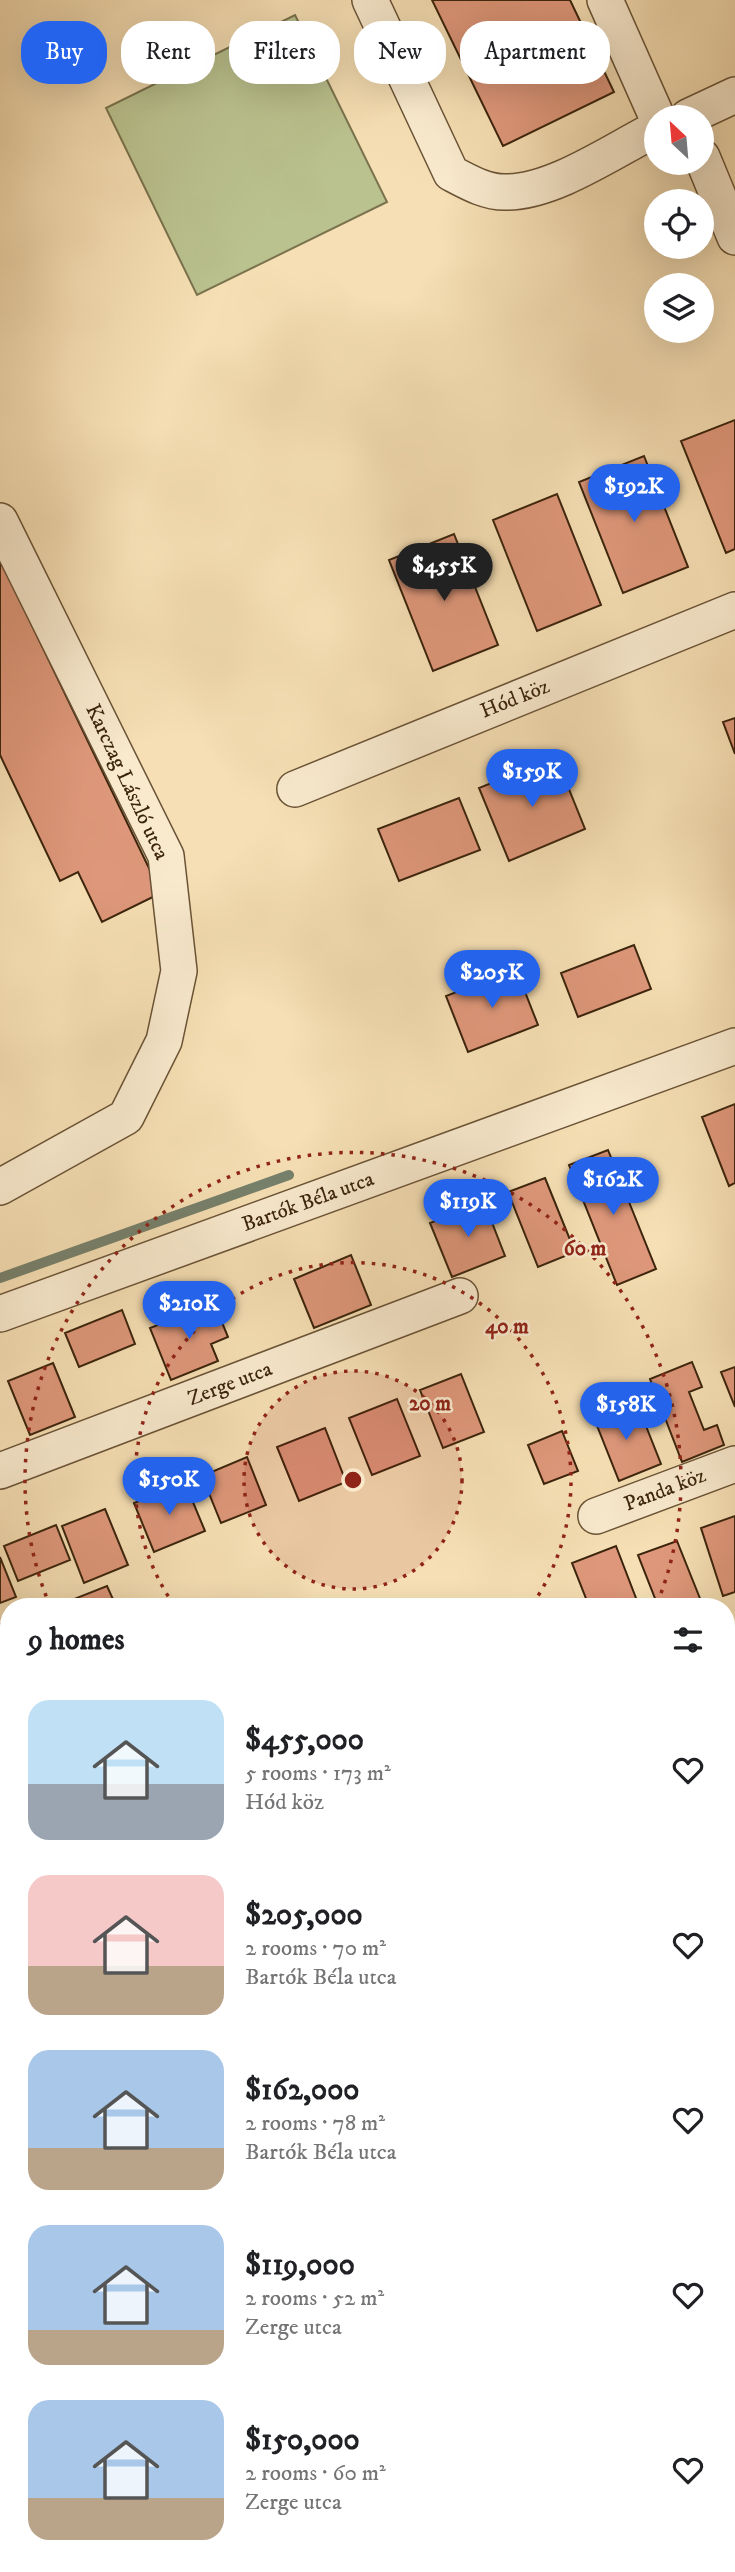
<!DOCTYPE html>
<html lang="en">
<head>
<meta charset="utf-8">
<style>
	:root { --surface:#fff; --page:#f2f2f2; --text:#202124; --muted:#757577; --accent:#2563eb }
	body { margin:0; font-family:"IM FELL DW Pica",serif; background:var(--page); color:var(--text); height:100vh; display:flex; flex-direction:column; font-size:26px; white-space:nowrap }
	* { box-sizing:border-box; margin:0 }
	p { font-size:23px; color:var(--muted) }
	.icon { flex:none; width:38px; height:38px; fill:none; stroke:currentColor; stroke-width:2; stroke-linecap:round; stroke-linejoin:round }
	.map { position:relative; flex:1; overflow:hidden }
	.drawer { position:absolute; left:0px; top:1598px; width:735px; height:975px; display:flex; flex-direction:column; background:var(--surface); border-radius:28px 28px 0 0; box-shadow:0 7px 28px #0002 }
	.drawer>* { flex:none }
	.hud { position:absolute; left:21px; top:21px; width:693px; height:63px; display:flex; gap:14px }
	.needle { width:46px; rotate:334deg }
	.fabs { position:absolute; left:644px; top:105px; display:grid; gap:14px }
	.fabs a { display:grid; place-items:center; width:70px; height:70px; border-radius:50%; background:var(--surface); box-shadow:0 7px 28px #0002; font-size:35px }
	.price { position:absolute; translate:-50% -60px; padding:0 16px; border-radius:24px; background:var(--accent); color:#fff; font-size:23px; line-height:46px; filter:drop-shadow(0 2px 4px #0008) }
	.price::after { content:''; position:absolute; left:50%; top:42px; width:21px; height:16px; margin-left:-10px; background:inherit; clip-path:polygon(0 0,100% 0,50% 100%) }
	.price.on { background:#222; color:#fff }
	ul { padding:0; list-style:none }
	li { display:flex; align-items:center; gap:21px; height:175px; padding:0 28px }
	li span { display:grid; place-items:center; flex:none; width:196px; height:140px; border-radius:21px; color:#555 }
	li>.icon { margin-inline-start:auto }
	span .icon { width:84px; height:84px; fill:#fffc; stroke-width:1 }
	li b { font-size:30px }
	h2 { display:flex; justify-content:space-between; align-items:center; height:84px; padding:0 28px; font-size:30px }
	.chip { padding:0 24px; border-radius:28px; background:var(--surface); box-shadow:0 7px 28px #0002; font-size:24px; line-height:63px }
	.chip.on { background:var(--accent); color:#fff }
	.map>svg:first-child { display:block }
	.green { fill:#bac28f; stroke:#7a734e; stroke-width:2 }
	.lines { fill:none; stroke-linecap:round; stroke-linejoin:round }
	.stream { stroke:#76806b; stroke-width:10 }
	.building { fill:#de977a; stroke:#3b240c; stroke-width:2 }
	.minor-casing { stroke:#6a5336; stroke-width:38 }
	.path { stroke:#3b240c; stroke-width:4.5; stroke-dasharray:2 3.5; stroke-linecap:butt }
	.minor { stroke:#f9eace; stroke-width:35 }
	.ring { fill:none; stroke:#8f2418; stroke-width:3.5; stroke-dasharray:3.5 7 }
	.labels { text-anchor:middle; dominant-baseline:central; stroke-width:5; stroke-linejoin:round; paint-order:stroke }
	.street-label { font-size:21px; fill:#3b240c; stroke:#f9eace }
	.centre { fill:#8f2418; stroke:#f9eace; stroke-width:3.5 }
	.ring-label { font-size:21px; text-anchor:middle; font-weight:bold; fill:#8f2418; stroke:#f9eace; stroke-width:5; stroke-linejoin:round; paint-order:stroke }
</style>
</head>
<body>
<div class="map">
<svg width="735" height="2572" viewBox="0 0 735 2572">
	<rect width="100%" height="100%" fill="#f6dfb4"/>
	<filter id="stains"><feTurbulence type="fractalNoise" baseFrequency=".00286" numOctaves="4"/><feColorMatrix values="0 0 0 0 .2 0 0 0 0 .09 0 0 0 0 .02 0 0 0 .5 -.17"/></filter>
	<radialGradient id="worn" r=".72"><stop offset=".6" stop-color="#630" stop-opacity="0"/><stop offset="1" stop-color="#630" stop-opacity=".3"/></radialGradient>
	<path class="green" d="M 295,15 L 387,202 L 197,295 L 106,108 Z"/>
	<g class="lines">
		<path class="stream" d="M 0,1278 L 289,1175
			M 0,2250 L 9,2254"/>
	</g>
	<path class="building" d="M 432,0 L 570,0 L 614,92 L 503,146 Z
		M 735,420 L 735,549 L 726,553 L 681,441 Z
		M 644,456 L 688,567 L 623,593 L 579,482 Z
		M 557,494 L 601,605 L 537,631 L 493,520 Z
		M 454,534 L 498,645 L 433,671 L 389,560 Z
		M 0,559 L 161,893 L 102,922 L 78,872 L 60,881 L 0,755 Z
		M 735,718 L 735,754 L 723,722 Z
		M 556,757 L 585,829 L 509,861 L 479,788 Z
		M 459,798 L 480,850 L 399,881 L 378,829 Z
		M 634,945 L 651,989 L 578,1017 L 561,973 Z
		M 516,969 L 538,1025 L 468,1052 L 446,996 Z
		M 735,1104 L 735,1183 L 729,1186 L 702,1117 Z
		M 608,1150 L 656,1269 L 617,1285 L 569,1165 Z
		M 545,1178 L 575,1252 L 538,1267 L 508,1192 Z
		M 484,1202 L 505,1256 L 452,1277 L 430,1223 Z
		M 351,1255 L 371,1305 L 314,1328 L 294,1279 Z
		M 214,1303 L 228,1337 L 211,1344 L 218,1361 L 171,1380 L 150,1328 Z
		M 122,1310 L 135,1344 L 79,1367 L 65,1333 Z
		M 692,1362 L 702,1387 L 689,1392 L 704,1430 L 717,1425 L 724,1445 L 682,1462 L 650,1379 Z
		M 53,1363 L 75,1417 L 30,1435 L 8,1381 Z
		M 735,1367 L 735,1407 L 721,1372 Z
		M 461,1374 L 484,1432 L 443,1448 L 420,1390 Z
		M 397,1399 L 420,1456 L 372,1475 L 349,1418 Z
		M 614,1404 L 620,1419 L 640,1411 L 661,1464 L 619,1481 L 592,1413 Z
		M 325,1428 L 346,1482 L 299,1501 L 277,1447 Z
		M 562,1431 L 578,1471 L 544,1484 L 528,1445 Z
		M 247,1457 L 266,1505 L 221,1523 L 202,1476 Z
		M 185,1483 L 205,1531 L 154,1552 L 134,1503 Z
		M 105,1509 L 128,1565 L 84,1583 L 62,1526 Z
		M 735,1516 L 735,1592 L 723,1596 L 701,1528 Z
		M 56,1525 L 70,1560 L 18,1581 L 4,1546 Z
		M 677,1541 L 703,1606 L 658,1606 L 638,1555 Z
		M 616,1546 L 639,1606 L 589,1606 L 572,1563 Z
		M 0,1557 L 16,1597 L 0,1603 Z
		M 107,1586 L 116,1606 L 65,1606 L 64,1603 Z
		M 538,1599 L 541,1606 L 519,1606 Z
		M 9,1620 L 9,1686 L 0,1689 L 0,1624 Z
		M 0,1869 L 9,1891 L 9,1899 L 0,1902 Z
		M 9,1949 L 9,1999 L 0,2003 L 0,1952 Z
		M 9,2043 L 9,2079 L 0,2082 L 0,2047 Z
		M 726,2050 L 735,2069 L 735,2099 L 726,2103 Z
		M 735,2232 L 735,2302 L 734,2302 L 726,2285 L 726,2236 Z
		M 726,2469 L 735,2473 L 735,2535 L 726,2531 Z"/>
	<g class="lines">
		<g class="minor-casing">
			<path id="minor" d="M 370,0 L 451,173 C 468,182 487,193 507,192 C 554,192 614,150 656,129
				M 605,0 L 657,117
				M 688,117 L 735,95
				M 702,157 L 735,237
				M 0,521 L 166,856 L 179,971 L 164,1041 L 126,1117 L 0,1187
				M 295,789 L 735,610
				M 0,1314 L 735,1046
				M 0,1471 L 460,1296
				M 596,1516 L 735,1464
				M 726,1704 L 735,1701
				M 0,1829 L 9,1850
				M 726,2177 L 735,2174
				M 684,2564 L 700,2572"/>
		</g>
		<path class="path" d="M 0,2210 L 9,2214"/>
		<use href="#minor" class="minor"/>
	</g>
	<circle cx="353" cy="1480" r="109" fill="#8f2418" fill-opacity=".12"/>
	<g class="ring">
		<circle cx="353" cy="1480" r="109"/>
		<path d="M174 1605A218 218 0 1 1 532 1605"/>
		<path d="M50 1606A328 328 0 1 1 656 1606"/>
	</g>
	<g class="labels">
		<g class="street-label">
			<text transform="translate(515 699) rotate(-22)">Hód köz</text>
			<text transform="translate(127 782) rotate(65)">Karczag László utca</text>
			<text transform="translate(308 1202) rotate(-20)">Bartók Béla utca</text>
			<text transform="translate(230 1384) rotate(-21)">Zerge utca</text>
			<text transform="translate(665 1490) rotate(-21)">Panda köz</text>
		</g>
	</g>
	<circle cx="353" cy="1480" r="10" class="centre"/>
	<g class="ring-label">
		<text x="585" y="1255">60 m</text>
		<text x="507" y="1333">40 m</text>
		<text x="430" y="1410">20 m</text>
	</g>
	<rect width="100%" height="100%" filter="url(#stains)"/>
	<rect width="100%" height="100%" fill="url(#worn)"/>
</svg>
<div class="fabs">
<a><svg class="needle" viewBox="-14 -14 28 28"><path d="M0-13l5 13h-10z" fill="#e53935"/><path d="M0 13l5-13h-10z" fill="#757577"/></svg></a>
<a><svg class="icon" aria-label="locate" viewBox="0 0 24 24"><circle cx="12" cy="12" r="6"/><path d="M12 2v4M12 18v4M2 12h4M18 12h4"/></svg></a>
<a><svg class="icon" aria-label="layers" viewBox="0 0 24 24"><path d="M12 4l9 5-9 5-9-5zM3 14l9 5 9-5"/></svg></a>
</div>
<b class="price" style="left:634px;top:524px">$192K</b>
<b class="price on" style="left:444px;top:603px">$455K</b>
<b class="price" style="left:532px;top:809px">$159K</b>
<b class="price" style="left:492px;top:1010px">$205K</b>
<b class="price" style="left:613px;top:1217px">$162K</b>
<b class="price" style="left:468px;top:1239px">$119K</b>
<b class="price" style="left:189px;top:1341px">$210K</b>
<b class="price" style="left:626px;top:1442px">$158K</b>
<b class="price" style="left:169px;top:1517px">$150K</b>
<div class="hud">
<a class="chip on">Buy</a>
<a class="chip">Rent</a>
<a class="chip">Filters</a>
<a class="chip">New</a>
<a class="chip">Apartment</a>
</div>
<section class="drawer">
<h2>9 homes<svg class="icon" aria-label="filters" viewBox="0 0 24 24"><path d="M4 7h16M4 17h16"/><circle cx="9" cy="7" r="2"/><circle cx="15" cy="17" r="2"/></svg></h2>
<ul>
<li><span style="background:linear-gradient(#bfe0f5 60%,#9aa5b1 0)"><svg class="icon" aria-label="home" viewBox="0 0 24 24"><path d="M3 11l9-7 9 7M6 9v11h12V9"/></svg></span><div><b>$455,000</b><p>5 rooms · 173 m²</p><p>Hód köz</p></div><svg class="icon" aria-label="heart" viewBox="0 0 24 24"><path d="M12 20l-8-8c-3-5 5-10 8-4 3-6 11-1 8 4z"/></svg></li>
<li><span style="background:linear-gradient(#f6c9c9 65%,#b9a48a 0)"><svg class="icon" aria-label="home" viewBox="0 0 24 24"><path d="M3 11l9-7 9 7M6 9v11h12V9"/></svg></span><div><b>$205,000</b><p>2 rooms · 70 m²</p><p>Bartók Béla utca</p></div><svg class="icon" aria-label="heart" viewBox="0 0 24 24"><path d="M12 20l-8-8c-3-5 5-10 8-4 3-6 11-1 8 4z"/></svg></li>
<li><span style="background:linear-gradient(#a9c7e8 70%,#b9a48a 0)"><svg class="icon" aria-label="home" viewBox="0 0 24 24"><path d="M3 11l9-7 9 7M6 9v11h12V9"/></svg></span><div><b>$162,000</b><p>2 rooms · 78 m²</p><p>Bartók Béla utca</p></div><svg class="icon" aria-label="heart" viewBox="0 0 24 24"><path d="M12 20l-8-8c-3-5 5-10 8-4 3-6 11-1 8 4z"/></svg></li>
<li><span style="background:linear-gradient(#a9c7e8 75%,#b9a48a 0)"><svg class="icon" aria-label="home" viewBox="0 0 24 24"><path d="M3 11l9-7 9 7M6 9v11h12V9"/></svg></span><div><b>$119,000</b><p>2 rooms · 52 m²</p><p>Zerge utca</p></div><svg class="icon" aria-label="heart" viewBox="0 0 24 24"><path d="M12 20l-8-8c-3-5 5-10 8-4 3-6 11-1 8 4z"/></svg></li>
<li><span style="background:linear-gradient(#a9c7e8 70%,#b9a48a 0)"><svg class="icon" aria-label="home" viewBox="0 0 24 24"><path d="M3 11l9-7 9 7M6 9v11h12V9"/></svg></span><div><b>$150,000</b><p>2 rooms · 60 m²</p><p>Zerge utca</p></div><svg class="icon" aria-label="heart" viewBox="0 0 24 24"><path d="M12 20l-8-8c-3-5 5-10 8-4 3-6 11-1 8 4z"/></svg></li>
</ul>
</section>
</div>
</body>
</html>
